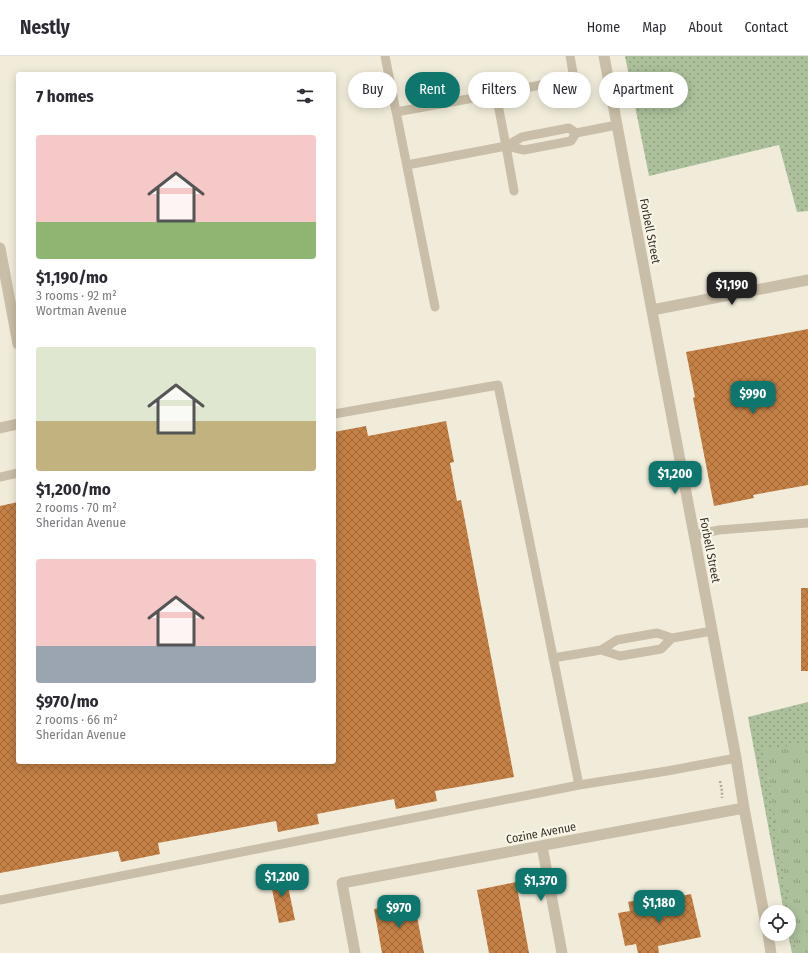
<!DOCTYPE html>
<html lang="en">
<head>
<meta charset="utf-8">
<style>
	:root { --surface:#fff; --page:#f7f7f7; --text:#2b2b33; --muted:#7c7c81; --line:#e1e1e2; --accent:#0f766e }
	body { margin:0; font-family:"Fira Sans Condensed",sans-serif; background:var(--page); color:var(--text); height:100vh; display:flex; flex-direction:column; font-size:15px; white-space:nowrap }
	* { box-sizing:border-box; margin:0 }
	p { font-size:13px; color:var(--muted) }
	.icon { flex:none; width:22px; height:22px; fill:none; stroke:currentColor; stroke-width:2; stroke-linecap:round; stroke-linejoin:round }
	.map { position:relative; flex:1; overflow:hidden }
	.drawer { position:absolute; left:16px; top:16px; width:320px; height:692px; display:flex; flex-direction:column; background:var(--surface); border-radius:4px; box-shadow:0 2px 10px #0003 }
	.drawer>* { flex:none }
	.banner { position:absolute; left:348px; top:16px; width:380px; height:36px; display:flex; gap:8px }
	.controls { position:absolute; left:760px; top:849px; display:grid; gap:8px }
	.controls a { display:grid; place-items:center; width:36px; height:36px; border-radius:50%; background:var(--surface); box-shadow:0 2px 10px #0003; font-size:20px }
	.price { position:absolute; translate:-50% -34px; padding:0 9px; border-radius:8px; background:var(--accent); color:#fff; font-size:13px; line-height:26px; filter:drop-shadow(0 1px 2px #0008) }
	.price::after { content:''; position:absolute; left:50%; top:24px; width:12px; height:9px; margin-left:-6px; background:inherit; clip-path:polygon(0 0,100% 0,50% 100%) }
	.price.active { background:#222; color:#fff }
	ul { padding:0; list-style:none }
	li { display:grid; align-content:center; gap:8px; height:212px; padding:0 20px }
	li span { display:grid; place-items:center; height:124px; border-radius:4px; color:#555 }
	li>.icon { margin-inline-start:auto }
	span .icon { width:72px; height:72px; fill:#fffc; stroke-width:1 }
	li b { font-size:17px }
	h2 { display:flex; justify-content:space-between; align-items:center; height:48px; padding:0 20px; font-size:17px }
	.chip { padding:0 14px; border-radius:18px; background:var(--surface); box-shadow:0 2px 10px #0003; font-size:14px; line-height:36px }
	.chip.active { background:var(--accent); color:#fff }
	header { display:flex; align-items:center; gap:24px; box-sizing:border-box; height:56px; padding:0 20px; background:var(--surface); border-bottom:1px solid var(--line) }
	header strong { font-size:19px }
	nav { display:flex; gap:22px; margin-inline-start:auto; font-size:14px }
	.map>svg:first-child { display:block }
	.grass { fill:url(#grass-dots) }
	.park { fill:url(#park-tufts) }
	.building { fill:url(#building-cross-hatch) }
	.lines { fill:none; stroke-linecap:round; stroke-linejoin:round }
	.path { stroke:#b5a891; stroke-width:2.5; stroke-dasharray:2 2; stroke-linecap:butt }
	.service { stroke:#c9bea7; stroke-width:9 }
	.minor { stroke:#c9bea7; stroke-width:11 }
	.labels { text-anchor:middle; dominant-baseline:central; stroke-width:4; stroke-linejoin:round; paint-order:stroke }
	.street-label { font-size:12px; fill:#352f27; stroke:#f9f5e7 }
</style>
</head>
<body>
<header>
<strong>Nestly</strong>
<nav><a>Home</a><a>Map</a><a>About</a><a>Contact</a></nav>
</header>
<div class="map">
<svg width="808" height="897" viewBox="0 0 808 897">
	<defs>
		<pattern id="grass-dots" width="8" height="8" patternUnits="userSpaceOnUse"><rect width="8" height="8" fill="#abc09b"/><path d="M2 2h.1M6 6h.1" fill="none" stroke="#8c9c7e" stroke-width="1.8" stroke-linecap="round"/></pattern>
		<pattern id="park-tufts" width="24" height="20" patternUnits="userSpaceOnUse"><rect width="24" height="20" fill="#abc09b"/><path d="M3 7l-1-3M5 7V3M7 7l1-3M15 17l-1-3M17 17v-4M19 17l1-3" fill="none" stroke="#8c9c7e"/></pattern>
		<pattern id="building-cross-hatch" width="8" height="8" patternUnits="userSpaceOnUse"><rect width="8" height="8" fill="#c48045"/><path d="M0 0l8 8M0 8l8-8" fill="none" stroke="#a0693a"/></pattern>
	</defs>
	<rect width="100%" height="100%" fill="#f1ecda"/>
	<path class="grass" d="M 625,0 L 808,0 L 808,155 L 797,156 L 779,89 L 649,120 Z
		M 808,646 L 808,897 L 792,897 L 788,878 L 789,878 L 789,856 L 784,856 L 748,661 Z"/>
	<path class="park" d="M 808,687 L 808,897 L 796,897 L 764,693 Z"/>
	<path class="building" d="M 808,273 L 808,429 L 753,439 L 754,442 L 714,450 L 693,342 L 695,341 L 686,296 Z
		M 446,365 L 454,406 L 450,407 L 457,445 L 461,444 L 514,721 L 435,735 L 437,745 L 396,753 L 394,743 L 317,758 L 319,768 L 278,776 L 276,765 L 158,787 L 160,798 L 121,806 L 118,795 L 0,817 L 0,450 L 18,446 L 18,706 L 334,706 L 334,376 L 366,370 L 368,380 Z
		M 801,532 L 808,532 L 808,615 L 801,615 Z
		M 285,816 L 295,864 L 279,867 L 269,819 Z
		M 516,826 L 529,897 L 489,897 L 477,834 Z
		M 691,838 L 701,881 L 658,890 L 659,897 L 638,897 L 636,888 L 625,890 L 618,857 L 630,855 L 628,846 L 641,843 L 642,848 L 658,845 L 659,848 L 677,844 L 676,841 Z
		M 414,845 L 424,897 L 382,897 L 374,853 Z"/>
	<g class="lines">
		<path class="path" d="M 720,725 L 722,735 L 722,742"/>
		<path class="service" d="M 385,0 L 435,251
			M 396,56 L 496,38 L 574,22 L 570,0
			M 506,90 L 522,81 L 569,72 L 576,77 L 617,69
			M 506,90 L 524,94 L 571,85 L 576,77
			M 506,90 L 514,135
			M 407,109 L 506,90 L 496,38
			M 334,358 L 498,329 L 579,729
			M 0,421 L 18,417
			M 694,479 L 719,474 L 808,467
			M 601,594 L 620,600 L 661,593 L 672,582
			M 553,602 L 601,594 L 617,584 L 657,577 L 672,582 L 712,575
			M 0,844 L 579,729 L 667,715 L 736,702"/>
		<path class="minor" d="M 604,0 L 736,702 L 744,752 L 767,874
			M 0,192 L 18,288
			M 652,254 L 808,224
			M 0,372 L 18,368
			M 542,790 L 562,897
			M 768,878 L 771,897
			M 355,897 L 342,827 L 744,752"/>
	</g>
	<g class="labels">
		<g class="street-label">
			<text transform="translate(650 175) rotate(79)">Forbell Street</text>
			<text transform="translate(710 494) rotate(79)">Forbell Street</text>
			<text transform="translate(541 777) rotate(-11)">Cozine Avenue</text>
		</g>
	</g>
</svg>
<div class="controls">
<a><svg class="icon" aria-label="locate" viewBox="0 0 24 24"><circle cx="12" cy="12" r="6"/><path d="M12 2v4M12 18v4M2 12h4M18 12h4"/></svg></a>
</div>
<b class="price active" style="left:732px;top:250px">$1,190</b>
<b class="price" style="left:753px;top:359px">$990</b>
<b class="price" style="left:675px;top:439px">$1,200</b>
<b class="price" style="left:282px;top:842px">$1,200</b>
<b class="price" style="left:541px;top:846px">$1,370</b>
<b class="price" style="left:659px;top:868px">$1,180</b>
<b class="price" style="left:399px;top:873px">$970</b>
<div class="banner">
<a class="chip">Buy</a>
<a class="chip active">Rent</a>
<a class="chip">Filters</a>
<a class="chip">New</a>
<a class="chip">Apartment</a>
</div>
<section class="drawer">
<h2>7 homes<svg class="icon" aria-label="filters" viewBox="0 0 24 24"><path d="M4 7h16M4 17h16"/><circle cx="9" cy="7" r="2"/><circle cx="15" cy="17" r="2"/></svg></h2>
<ul>
<li><span style="background:linear-gradient(#f6c9c9 70%,#8fb573 0)"><svg class="icon" aria-label="home" viewBox="0 0 24 24"><path d="M3 11l9-7 9 7M6 9v11h12V9"/></svg></span><div><b>$1,190/mo</b><p>3 rooms · 92 m²</p><p>Wortman Avenue</p></div></li>
<li><span style="background:linear-gradient(#dfe7d0 60%,#c2b280 0)"><svg class="icon" aria-label="home" viewBox="0 0 24 24"><path d="M3 11l9-7 9 7M6 9v11h12V9"/></svg></span><div><b>$1,200/mo</b><p>2 rooms · 70 m²</p><p>Sheridan Avenue</p></div></li>
<li><span style="background:linear-gradient(#f6c9c9 70%,#9aa5b1 0)"><svg class="icon" aria-label="home" viewBox="0 0 24 24"><path d="M3 11l9-7 9 7M6 9v11h12V9"/></svg></span><div><b>$970/mo</b><p>2 rooms · 66 m²</p><p>Sheridan Avenue</p></div></li>
</ul>
</section>
</div>
</body>
</html>
